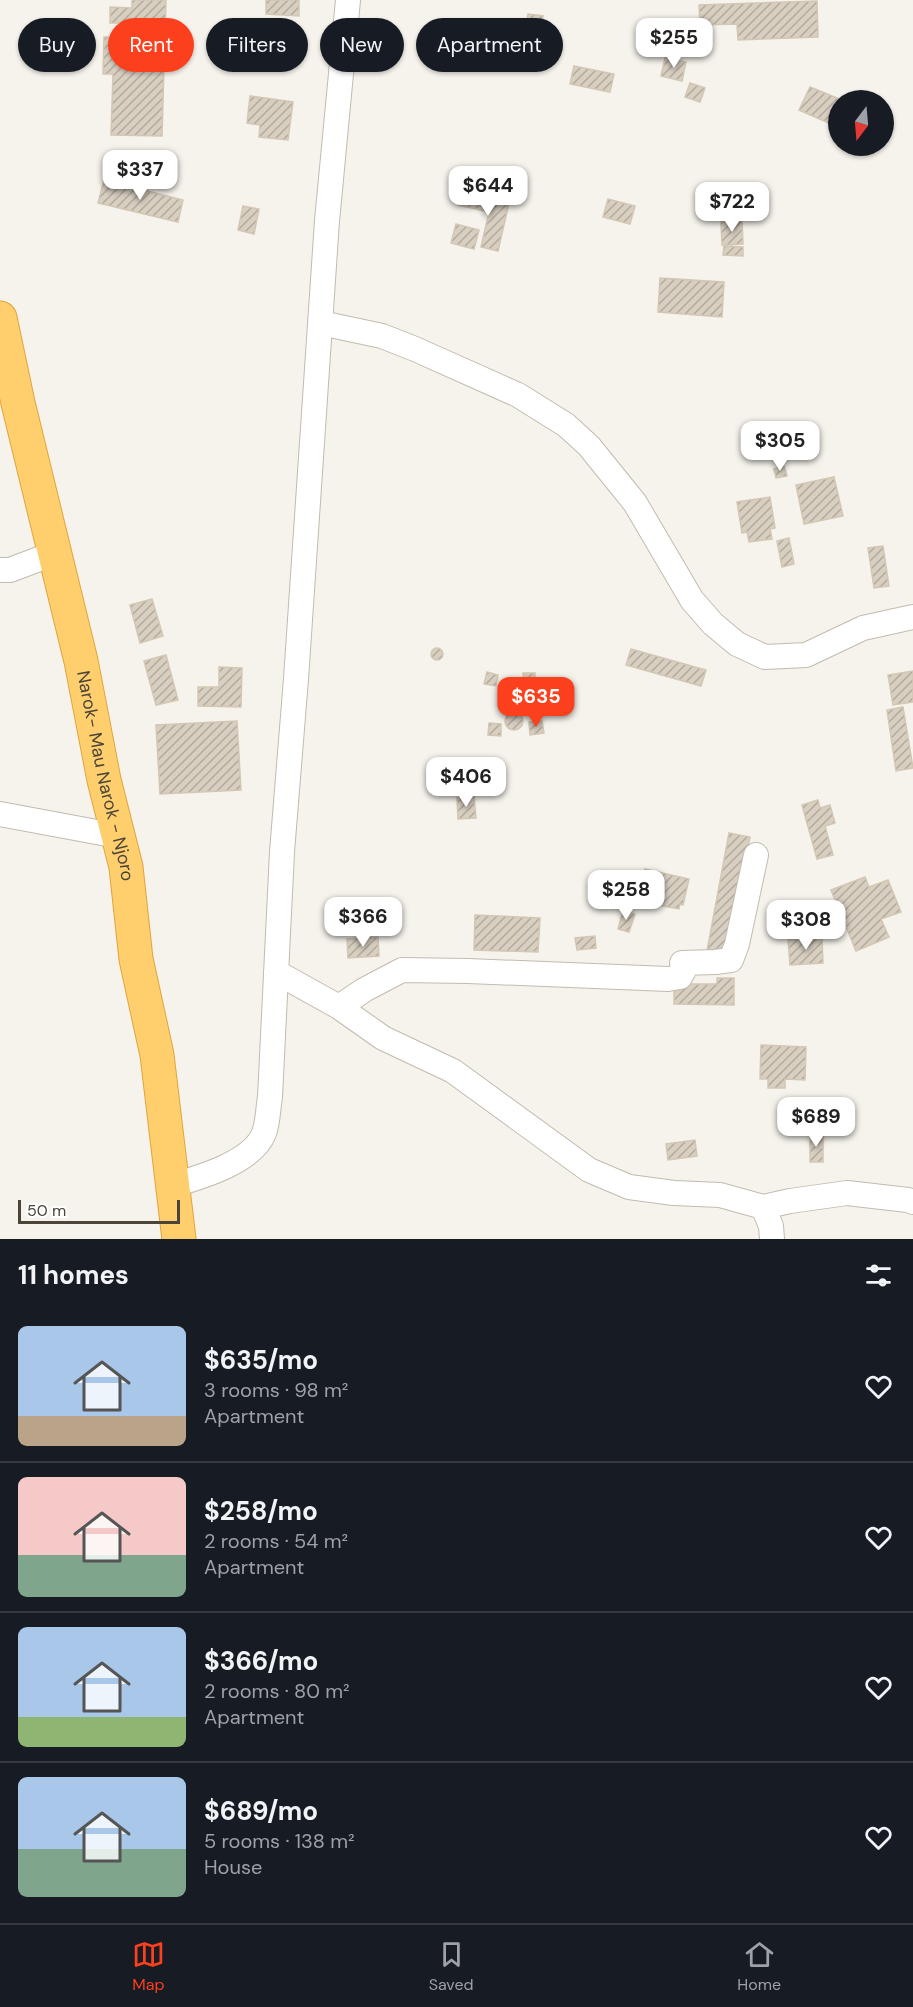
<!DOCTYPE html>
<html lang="en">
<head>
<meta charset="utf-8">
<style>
	:root { --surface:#171b24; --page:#242831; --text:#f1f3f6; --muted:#9ea1a6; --line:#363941; --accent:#fc3f1d }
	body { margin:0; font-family:"DM Sans",sans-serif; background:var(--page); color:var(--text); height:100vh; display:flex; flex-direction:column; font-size:22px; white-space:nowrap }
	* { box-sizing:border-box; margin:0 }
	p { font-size:20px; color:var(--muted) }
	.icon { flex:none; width:33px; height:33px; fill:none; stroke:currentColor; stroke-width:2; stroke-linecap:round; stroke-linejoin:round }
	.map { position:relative; height:1239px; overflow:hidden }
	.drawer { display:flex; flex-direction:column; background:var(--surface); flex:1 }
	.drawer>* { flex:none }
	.hud { position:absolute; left:18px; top:18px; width:600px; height:54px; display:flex; gap:12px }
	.needle { width:39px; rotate:196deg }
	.buttons { position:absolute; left:828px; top:90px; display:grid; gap:12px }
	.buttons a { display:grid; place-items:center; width:66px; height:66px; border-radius:50%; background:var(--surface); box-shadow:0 2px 4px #0004; font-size:30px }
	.scale { position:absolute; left:18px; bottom:15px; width:162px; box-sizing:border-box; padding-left:6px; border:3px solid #4b4439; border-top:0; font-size:16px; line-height:21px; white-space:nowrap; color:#4b4439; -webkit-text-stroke:4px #fff; paint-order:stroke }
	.price { position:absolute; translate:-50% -51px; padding:0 14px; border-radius:12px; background:#fff; color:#222; font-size:20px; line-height:39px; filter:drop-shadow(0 2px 3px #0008) }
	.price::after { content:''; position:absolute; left:50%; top:36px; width:18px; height:14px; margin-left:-9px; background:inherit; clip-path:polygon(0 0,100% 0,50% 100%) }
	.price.current { background:var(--accent); color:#fff }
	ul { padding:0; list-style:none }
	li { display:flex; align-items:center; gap:18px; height:150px; padding:0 18px }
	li+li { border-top:2px solid var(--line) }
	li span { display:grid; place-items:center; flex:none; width:168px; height:120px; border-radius:9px; color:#555 }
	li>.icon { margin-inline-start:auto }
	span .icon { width:72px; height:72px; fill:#fffc; stroke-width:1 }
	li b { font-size:26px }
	h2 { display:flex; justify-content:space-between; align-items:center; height:72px; padding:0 18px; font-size:26px }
	.pill { padding:0 21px; border-radius:27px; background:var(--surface); box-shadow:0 2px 4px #0004; font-size:21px; line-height:54px }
	.pill.current { background:var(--accent); color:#fff }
	.menu { display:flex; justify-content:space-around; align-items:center; height:84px; border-top:2px solid var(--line); background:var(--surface); font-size:16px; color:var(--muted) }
	.menu a { display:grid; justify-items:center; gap:3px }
	.menu .current { color:var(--accent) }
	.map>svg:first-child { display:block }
	.building { fill:url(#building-hatch); stroke:#d3c7b4; stroke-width:1.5 }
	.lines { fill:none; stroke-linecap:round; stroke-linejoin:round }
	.minor-casing { stroke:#c2bbae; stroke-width:26 }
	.highway-casing { stroke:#e0a43c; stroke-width:35 }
	.minor { stroke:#fff; stroke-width:24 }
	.highway { stroke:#ffcf6e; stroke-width:33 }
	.labels { text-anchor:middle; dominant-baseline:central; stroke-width:4.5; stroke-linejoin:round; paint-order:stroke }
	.street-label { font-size:18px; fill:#4b4439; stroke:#fff }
</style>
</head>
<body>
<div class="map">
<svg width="913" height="1239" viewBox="0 0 913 1239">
	<defs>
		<pattern id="building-hatch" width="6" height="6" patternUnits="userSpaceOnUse" patternTransform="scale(1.5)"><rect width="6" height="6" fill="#d8cfc1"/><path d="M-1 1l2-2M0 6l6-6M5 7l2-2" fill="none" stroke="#b1aa9e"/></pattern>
	</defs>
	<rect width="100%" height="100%" fill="#f6f3ec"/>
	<path class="building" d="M 132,0 L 166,0 L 162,136 L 111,135 L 113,74 L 103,74 L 104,37 L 126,37 L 127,23 L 110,23 L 110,7 L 132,8 Z
		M 266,0 L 299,0 L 299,16 L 266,14 Z
		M 817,1 L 818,37 L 738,40 L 737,24 L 700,25 L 699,5 Z
		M 528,14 L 543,16 L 537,57 L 522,55 Z
		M 665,58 L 686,62 L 682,81 L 661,76 Z
		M 574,66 L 614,74 L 610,92 L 570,84 Z
		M 690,83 L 705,88 L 700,102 L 685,97 Z
		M 810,87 L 842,100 L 838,100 L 838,127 L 799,110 Z
		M 250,96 L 293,102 L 288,140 L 259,137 L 260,125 L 247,123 Z
		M 104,180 L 183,200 L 178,222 L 98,203 Z
		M 461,192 L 509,203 L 498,251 L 481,247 L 489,212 L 458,205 Z
		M 608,199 L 635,206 L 630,224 L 603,217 Z
		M 243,206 L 259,209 L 254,234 L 238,230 Z
		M 742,221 L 743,244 L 722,245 L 721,222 Z
		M 456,224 L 479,230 L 474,249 L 451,243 Z
		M 724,246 L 743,247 L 743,256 L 723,255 Z
		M 660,278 L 724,282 L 722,317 L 658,312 Z
		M 784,466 L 787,476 L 776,478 L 774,469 Z
		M 834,477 L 843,516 L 804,524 L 796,485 Z
		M 770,497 L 775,528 L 770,529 L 772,539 L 749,542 L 747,532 L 742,533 L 737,502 Z
		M 789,538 L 794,564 L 782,567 L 777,541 Z
		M 883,546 L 889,586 L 874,588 L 868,548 Z
		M 152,599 L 163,636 L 140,643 L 130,605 Z
		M431 654a6 6 0 1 1 12 0a6 6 0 1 1-12 0Z
		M 631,649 L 706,670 L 701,686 L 626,665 Z
		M 166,655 L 178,700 L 156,705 L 144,661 Z
		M 219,667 L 242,668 L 241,707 L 198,706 L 198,687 L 219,687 Z
		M 913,671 L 913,702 L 893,705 L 888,675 Z
		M 487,672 L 498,675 L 496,686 L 484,684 Z
		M 523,673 L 535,673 L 535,683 L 524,684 Z
		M527.5 703a5.5 5.5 0 1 1 11 0a5.5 5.5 0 1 1-11 0Z
		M 903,707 L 913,768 L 896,771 L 887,710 Z
		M505 721a9 9 0 1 1 18 0a9 9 0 1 1-18 0Z
		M 237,721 L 241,790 L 160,794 L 156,725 Z
		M 542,721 L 544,733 L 530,735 L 529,722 Z
		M 489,723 L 501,724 L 501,736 L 488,735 Z
		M 474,797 L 476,818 L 458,819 L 457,798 Z
		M 818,800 L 820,808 L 830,805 L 835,823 L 825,826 L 833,855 L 817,859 L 802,805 Z
		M 729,833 L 750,837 L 727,955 L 707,951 Z
		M 645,869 L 689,879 L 683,905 L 680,904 L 679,909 L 662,906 L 663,901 L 644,896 L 643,901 L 628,898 L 633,874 L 643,876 Z
		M 865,877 L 869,887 L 888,880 L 901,912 L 881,919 L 889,937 L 856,951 L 831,890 Z
		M 623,911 L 635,914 L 629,932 L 618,929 Z
		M 475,915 L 540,918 L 538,952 L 474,950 Z
		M 595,936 L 596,948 L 577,950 L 575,938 Z
		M 378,937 L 379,956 L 348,958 L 347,939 Z
		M 822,938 L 823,963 L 790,965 L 788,940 Z
		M 717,978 L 734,978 L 734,1005 L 674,1004 L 674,984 L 717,984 Z
		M 761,1045 L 806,1047 L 805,1080 L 785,1079 L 785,1088 L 768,1088 L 768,1079 L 760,1079 Z
		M 810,1135 L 823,1135 L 823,1162 L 810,1162 Z
		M 695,1140 L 697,1156 L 668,1160 L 666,1144 Z"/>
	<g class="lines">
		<g class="minor-casing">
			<path id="minor" d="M 321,323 L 382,336 L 415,349 L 518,395 L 566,425 L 589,446 L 635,503 L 692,600 L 713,624 L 737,644 L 765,657 L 806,655 L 863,628 L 913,617
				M 0,570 L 10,570 L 55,553
				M 0,814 L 118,836
				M 276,972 L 339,1007 L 364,990 L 402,970 L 468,971 L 668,979 L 680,977 L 684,970 L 682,963 L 715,962 L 731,960 L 737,944 L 756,855
				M 339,1007 L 383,1038 L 453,1071 L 589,1170 L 629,1187 L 674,1193 L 720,1195 L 763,1207 L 771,1226 L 772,1239
				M 174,1185 C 201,1177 253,1162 264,1133 C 268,1123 268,1108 270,1097 L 282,852 L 296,679 L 327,221 L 348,0
				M 763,1207 L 790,1201 L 847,1193 L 908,1200 L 913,1202"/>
		</g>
		<g class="highway-casing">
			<g id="highway">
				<path id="s1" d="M 0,318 L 18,403 L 81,661 L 104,780 L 126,867 L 136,959 L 157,1055 L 179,1239"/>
			</g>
		</g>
		<use href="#minor" class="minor"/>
		<use href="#highway" class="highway"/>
	</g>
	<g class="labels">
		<g class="street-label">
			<text stroke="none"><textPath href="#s1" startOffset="470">Narok- Mau Narok - Njoro</textPath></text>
		</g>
	</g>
</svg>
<div class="buttons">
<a><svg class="needle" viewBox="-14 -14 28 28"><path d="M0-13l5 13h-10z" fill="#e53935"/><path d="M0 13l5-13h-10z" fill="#9ea1a6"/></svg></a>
</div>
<div class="scale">50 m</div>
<b class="price" style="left:674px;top:69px">$255</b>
<b class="price" style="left:140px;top:201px">$337</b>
<b class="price" style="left:488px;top:217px">$644</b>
<b class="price" style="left:732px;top:233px">$722</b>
<b class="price" style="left:780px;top:472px">$305</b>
<b class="price current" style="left:536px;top:728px">$635</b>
<b class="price" style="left:466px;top:808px">$406</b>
<b class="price" style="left:626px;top:921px">$258</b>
<b class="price" style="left:363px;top:948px">$366</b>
<b class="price" style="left:806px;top:951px">$308</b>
<b class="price" style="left:816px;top:1148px">$689</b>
<div class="hud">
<a class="pill">Buy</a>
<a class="pill current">Rent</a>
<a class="pill">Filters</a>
<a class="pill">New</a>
<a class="pill">Apartment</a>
</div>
</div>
<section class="drawer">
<h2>11 homes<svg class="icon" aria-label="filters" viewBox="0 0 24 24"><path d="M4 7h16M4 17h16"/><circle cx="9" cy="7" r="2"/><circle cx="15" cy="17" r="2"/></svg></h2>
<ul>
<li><span style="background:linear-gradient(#a9c7e8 75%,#b9a48a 0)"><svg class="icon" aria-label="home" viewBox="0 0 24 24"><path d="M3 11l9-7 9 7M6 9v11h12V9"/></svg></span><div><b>$635/mo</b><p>3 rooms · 98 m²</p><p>Apartment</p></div><svg class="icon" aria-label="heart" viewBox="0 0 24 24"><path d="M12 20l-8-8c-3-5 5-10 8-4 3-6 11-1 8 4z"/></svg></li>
<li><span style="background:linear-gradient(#f6c9c9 65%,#7fa58c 0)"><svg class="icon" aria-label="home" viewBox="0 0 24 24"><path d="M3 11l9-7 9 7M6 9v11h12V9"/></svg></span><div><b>$258/mo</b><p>2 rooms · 54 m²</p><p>Apartment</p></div><svg class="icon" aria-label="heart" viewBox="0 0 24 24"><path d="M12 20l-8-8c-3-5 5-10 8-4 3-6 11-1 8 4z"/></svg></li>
<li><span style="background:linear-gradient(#a9c7e8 75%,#8fb573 0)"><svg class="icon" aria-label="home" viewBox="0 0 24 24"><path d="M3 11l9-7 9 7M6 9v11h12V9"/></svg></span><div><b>$366/mo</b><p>2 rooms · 80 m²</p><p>Apartment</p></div><svg class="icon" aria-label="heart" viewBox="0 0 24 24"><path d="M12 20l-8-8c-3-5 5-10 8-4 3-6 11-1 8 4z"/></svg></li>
<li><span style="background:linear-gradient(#a9c7e8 60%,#7fa58c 0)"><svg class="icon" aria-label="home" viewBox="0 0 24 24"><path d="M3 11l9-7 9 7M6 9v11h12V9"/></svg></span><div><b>$689/mo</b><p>5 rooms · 138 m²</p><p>House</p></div><svg class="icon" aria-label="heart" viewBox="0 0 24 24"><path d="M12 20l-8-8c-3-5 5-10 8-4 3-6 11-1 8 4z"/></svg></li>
</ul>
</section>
<nav class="menu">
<a class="current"><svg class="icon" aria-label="map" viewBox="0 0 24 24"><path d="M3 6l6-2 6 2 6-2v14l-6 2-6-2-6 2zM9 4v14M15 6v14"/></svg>Map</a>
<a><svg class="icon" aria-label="saved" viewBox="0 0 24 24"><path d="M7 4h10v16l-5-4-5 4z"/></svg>Saved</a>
<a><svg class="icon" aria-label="home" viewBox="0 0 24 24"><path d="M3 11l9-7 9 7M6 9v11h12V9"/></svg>Home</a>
</nav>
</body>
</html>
